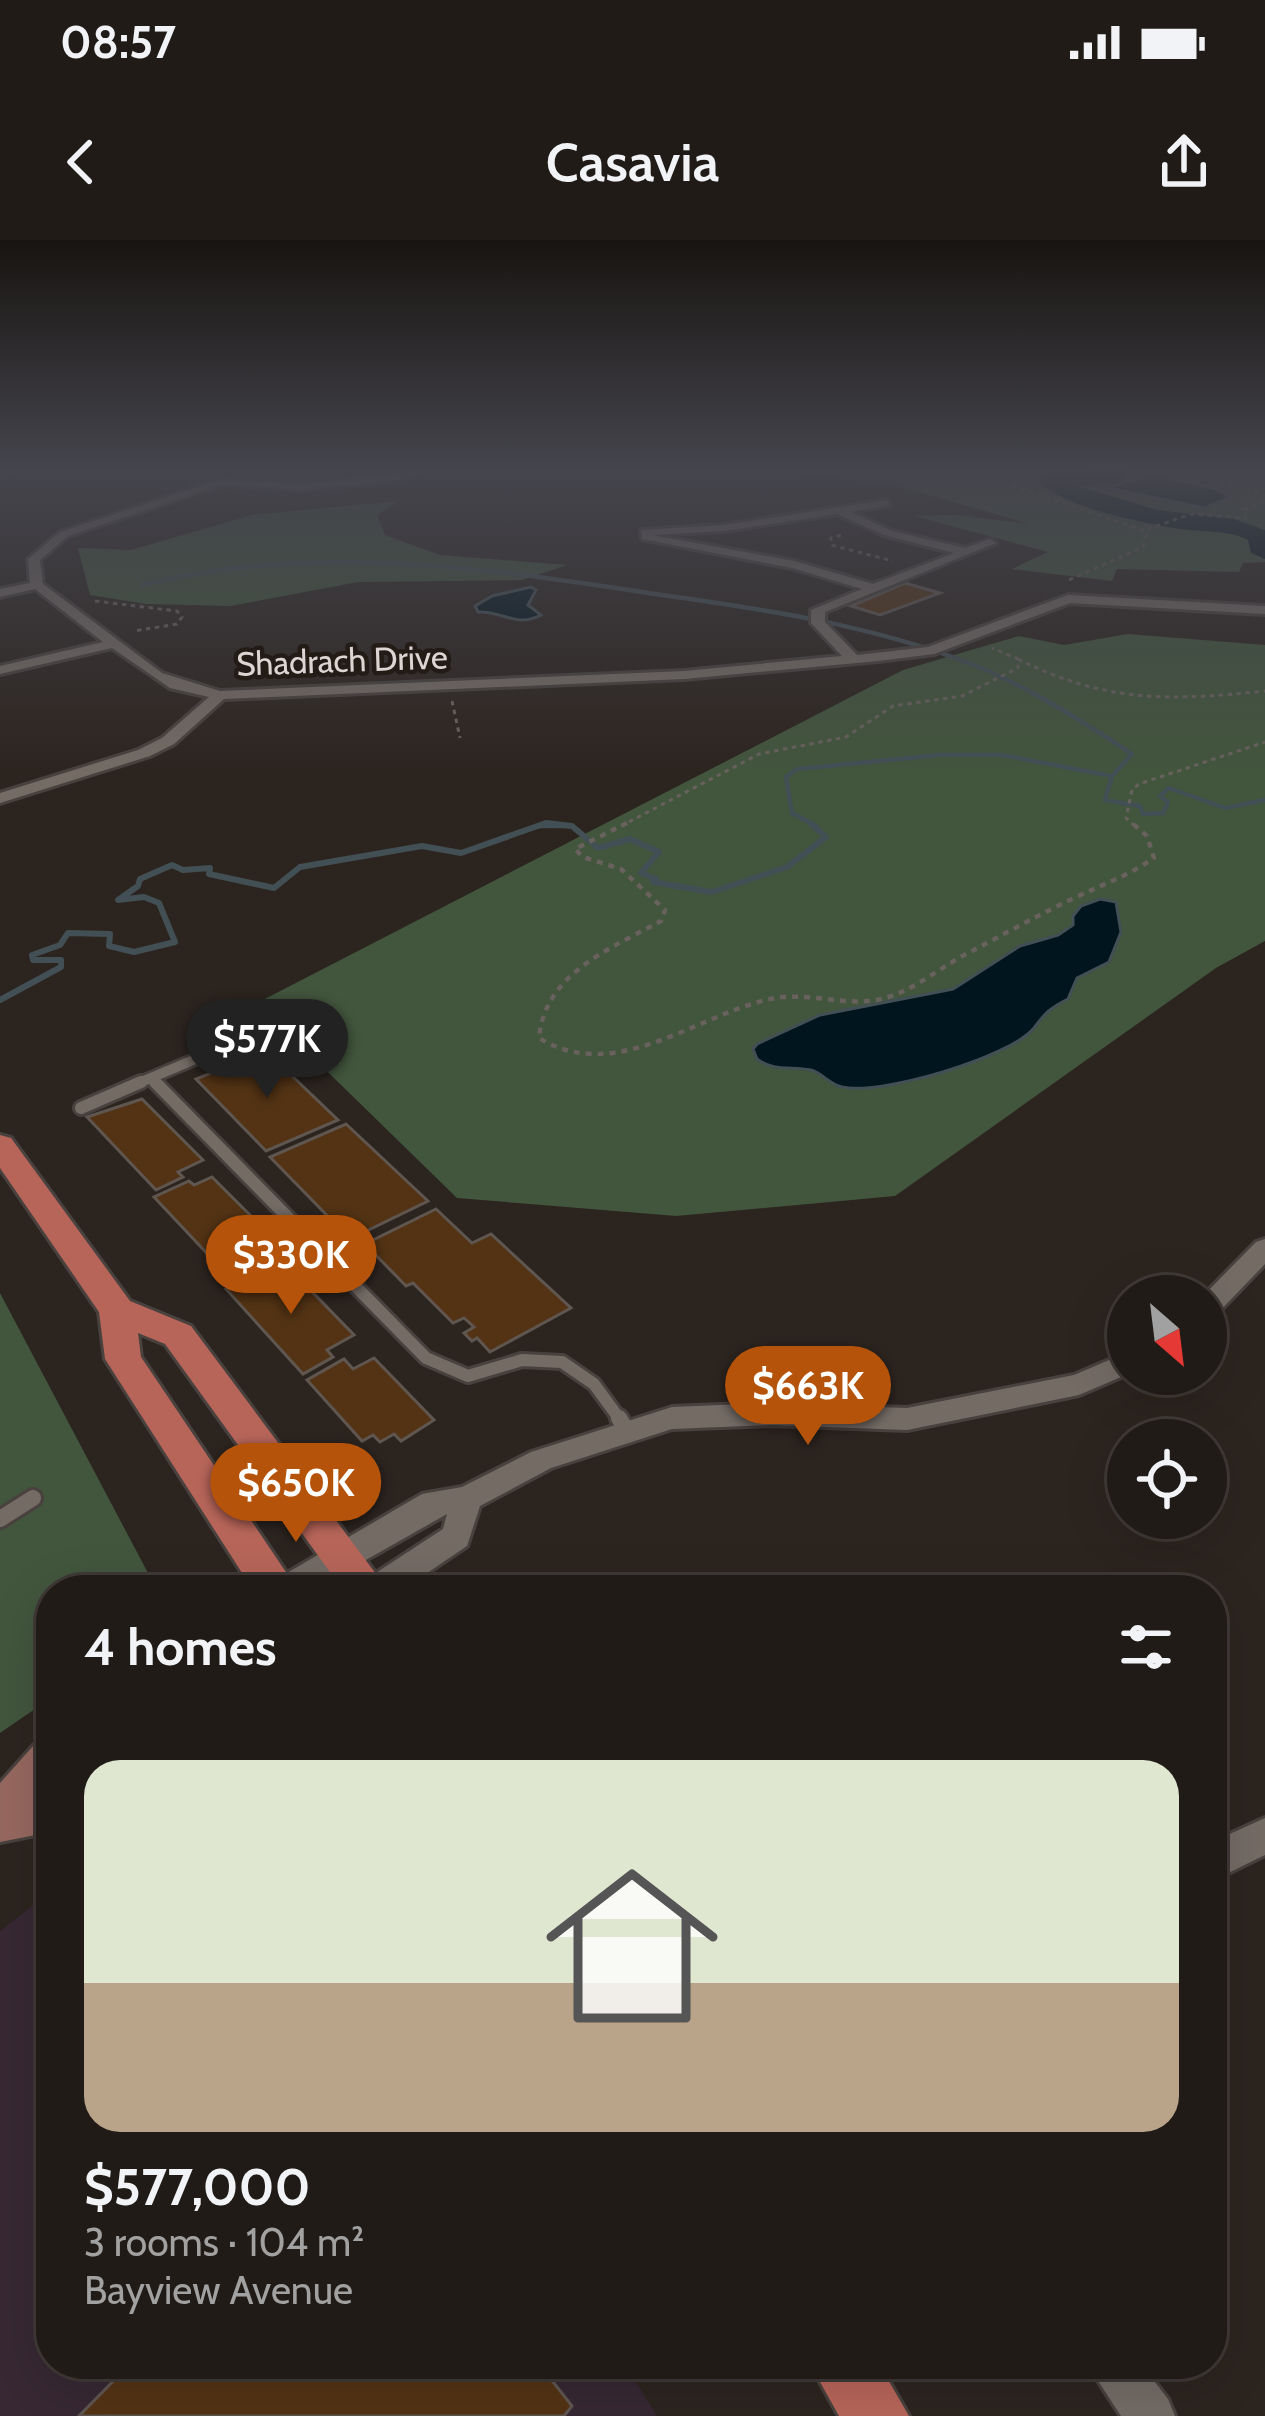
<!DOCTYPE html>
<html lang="en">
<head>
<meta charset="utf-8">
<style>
	:root { --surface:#211b17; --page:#2d2824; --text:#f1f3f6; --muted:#a2a1a1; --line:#3e3936; --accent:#b45309 }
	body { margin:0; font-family:Cabin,sans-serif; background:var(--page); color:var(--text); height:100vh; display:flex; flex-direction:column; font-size:45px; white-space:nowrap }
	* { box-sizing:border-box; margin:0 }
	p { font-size:39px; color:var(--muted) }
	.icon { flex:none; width:66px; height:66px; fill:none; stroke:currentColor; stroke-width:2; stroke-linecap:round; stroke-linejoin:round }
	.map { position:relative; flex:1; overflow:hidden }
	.side { position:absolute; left:36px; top:1335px; width:1191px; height:804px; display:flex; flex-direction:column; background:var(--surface); border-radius:48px; box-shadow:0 12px 48px #0002,0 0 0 3px var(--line) }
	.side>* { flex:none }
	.needle { width:78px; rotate:152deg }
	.buttons { position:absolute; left:1107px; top:1035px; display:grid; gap:24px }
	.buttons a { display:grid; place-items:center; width:120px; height:120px; border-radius:50%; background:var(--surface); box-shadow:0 12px 48px #0002,0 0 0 3px var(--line); font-size:60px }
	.price { position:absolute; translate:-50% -102px; padding:0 27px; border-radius:42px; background:var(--accent); color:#fff; font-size:39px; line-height:78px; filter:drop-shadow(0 3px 6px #0008) }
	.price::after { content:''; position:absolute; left:50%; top:72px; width:36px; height:27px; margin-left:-18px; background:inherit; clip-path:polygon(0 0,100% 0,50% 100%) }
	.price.selected { background:#222; color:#fff }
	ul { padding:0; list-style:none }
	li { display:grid; align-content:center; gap:24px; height:636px; padding:0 48px }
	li+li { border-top:3px solid var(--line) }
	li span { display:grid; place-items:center; height:372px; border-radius:36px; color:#555 }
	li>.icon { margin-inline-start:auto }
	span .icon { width:216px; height:216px; fill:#fffc; stroke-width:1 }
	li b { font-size:51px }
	h2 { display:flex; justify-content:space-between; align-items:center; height:144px; padding:0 48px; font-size:51px }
	.status { display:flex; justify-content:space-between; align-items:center; height:84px; padding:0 60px; background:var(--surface); direction:ltr }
	.status svg { height:33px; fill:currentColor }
	header { display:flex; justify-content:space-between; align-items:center; height:156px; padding:0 48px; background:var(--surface); font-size:54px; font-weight:600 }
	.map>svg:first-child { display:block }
	.commercial { fill:#372833 }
	.green { fill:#42553d }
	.water { fill:#00151d; stroke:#424f54; stroke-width:3 }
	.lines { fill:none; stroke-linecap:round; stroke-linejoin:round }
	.stream-far1 { stroke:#424f54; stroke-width:4.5 }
	.stream { stroke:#424f54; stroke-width:6 }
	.river { fill:#00151d; fill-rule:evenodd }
	.building { fill:#533314; stroke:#5f5650; stroke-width:3 }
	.lane-far2-casing { stroke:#48413e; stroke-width:15 }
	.lane-far1-casing { stroke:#48413e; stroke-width:18 }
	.lane-casing { stroke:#48413e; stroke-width:22 }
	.street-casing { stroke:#48413e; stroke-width:6 }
	.secondary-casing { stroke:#48413e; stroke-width:6 }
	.primary-casing { stroke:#48413e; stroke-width:6 }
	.path-far1 { stroke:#68615d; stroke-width:3; stroke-dasharray:4.5 4.5; stroke-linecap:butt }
	.path { stroke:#68615d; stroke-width:4.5; stroke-dasharray:6 6; stroke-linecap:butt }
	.lane-far2 { stroke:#746b65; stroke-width:10 }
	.lane-far1 { stroke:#746b65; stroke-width:12 }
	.lane { stroke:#746b65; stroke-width:16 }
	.street { fill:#746b65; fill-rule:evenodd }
	.secondary { fill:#96685f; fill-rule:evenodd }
	.primary { fill:#b76559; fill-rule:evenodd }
	.labels { text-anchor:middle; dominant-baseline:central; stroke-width:9; stroke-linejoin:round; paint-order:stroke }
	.far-street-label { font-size:33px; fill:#dbd6d3; stroke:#221b16 }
</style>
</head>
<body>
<div class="status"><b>08:57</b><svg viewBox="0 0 49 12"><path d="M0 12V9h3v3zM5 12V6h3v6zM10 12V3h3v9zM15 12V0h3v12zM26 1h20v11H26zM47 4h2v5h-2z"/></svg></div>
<header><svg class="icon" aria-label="back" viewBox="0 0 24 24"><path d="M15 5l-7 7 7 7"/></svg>Casavia<svg class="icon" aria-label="share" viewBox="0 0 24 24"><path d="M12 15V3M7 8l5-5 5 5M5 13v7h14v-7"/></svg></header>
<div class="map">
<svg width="1265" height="2176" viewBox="0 0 1265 2176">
	<rect width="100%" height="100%" fill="#2c241f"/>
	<path class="commercial" d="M 51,1651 L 51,2124 L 625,2124 L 657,2176 L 0,2176 L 0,1691 Z"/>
	<path class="green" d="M 753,228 L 1265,228 L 1265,322 L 1243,323 L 1239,332 L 1117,329 L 1112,341 L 1012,329 L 1048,312 L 915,276 L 954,275 L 1030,284 L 891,244 Z
		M 399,261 L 377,275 L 385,295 L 440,315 L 567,325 L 522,340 L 358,342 L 230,366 L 146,364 L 90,355 L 78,308 L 131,310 L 252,275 Z
		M 1128,394 L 1265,405 L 1265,701 L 1216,728 L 895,956 L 676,976 L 457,958 L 257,763 L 903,430 L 1019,396 L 1064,405 Z
		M 0,1053 L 157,1350 L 51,1350 L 51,1458 L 0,1493 Z"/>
	<path class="water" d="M 1151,234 L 1214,248 L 1231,257 L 1205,268 L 1107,248 Z
		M 531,347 L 536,350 L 528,365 L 541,375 C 517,388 503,371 478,372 L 475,366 L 492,356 Z
		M 1100,659 L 1116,662 L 1121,692 L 1109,722 L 1077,738 L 1068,759 C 1050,768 1045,773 1034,788 C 1011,817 880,856 842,847 C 829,844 822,833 811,830 C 791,826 774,832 757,819 L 753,809 L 757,804 L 820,775 L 953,749 L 1020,706 L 1058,695 L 1073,685 L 1073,676 L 1081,666 Z"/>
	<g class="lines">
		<path class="stream-far1" d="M 0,238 L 16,228
			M 142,345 C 313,302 484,328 655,354 C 763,369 872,385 974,425 C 1030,448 1082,481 1132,514 L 1112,536 L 1105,560 L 1140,566 L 1143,574 L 1163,573 L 1168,562 L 1160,556 L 1169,548 L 1225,568 L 1265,560
			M 538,586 L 571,586
			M 816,586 L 792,573 L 786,537 L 797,529 L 940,515 L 1002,515 L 1112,536"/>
		<path class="stream" d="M 0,760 L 61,727 L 61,720 L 33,720 L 32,715 L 60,705 L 68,693 L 110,694 L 109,706 L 134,712 L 175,702 L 159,663 L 144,657 L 118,660 L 138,646 L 140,639 L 172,625 L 183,630 L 210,628 L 209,634 L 274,648 L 300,627 L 422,606 L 461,613 L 546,583 L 572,586 L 598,608 L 630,599 L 659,612 L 641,633 L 656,639 L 653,642 L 712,652 L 787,627 L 826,597 L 810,583"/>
		<path class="river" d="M 1128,228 L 1118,243 L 1077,246 L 1157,270 L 1234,279 L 1265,290 L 1265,319 L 1251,313 L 1248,300 C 1227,289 1205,293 1182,289 C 1145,284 1063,267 1038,241 L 1049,234 Z"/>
	</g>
	<path class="building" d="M 905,343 L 940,353 L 880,375 L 851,366 Z
		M 266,811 L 338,880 L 266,911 L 196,839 Z
		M 142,859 L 203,920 L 178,932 L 183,937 L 156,950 L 87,877 Z
		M 346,884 L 428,961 L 350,999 L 270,917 Z
		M 212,937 L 281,1006 L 255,1019 L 261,1025 L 232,1040 L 154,957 L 189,941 L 194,945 Z
		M 436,969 L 472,1003 L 491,994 L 571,1068 L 490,1112 L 477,1098 L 472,1101 L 464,1093 L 474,1087 L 464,1078 L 453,1083 L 413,1043 L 406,1046 L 365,1004 Z
		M 287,1026 L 354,1095 L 327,1110 L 333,1117 L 303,1134 L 226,1049 L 263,1030 L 268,1036 Z
		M 374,1118 L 434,1180 L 401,1201 L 394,1194 L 380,1202 L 373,1195 L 362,1201 L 307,1140 L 344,1119 L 353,1129 Z
		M 130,2124 L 539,2124 L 572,2166 L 564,2176 L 79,2176 Z"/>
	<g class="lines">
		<g class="lane-far2-casing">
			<path id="lane-far2" d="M 151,838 L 158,845
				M 134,845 L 229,805"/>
		</g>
		<g class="lane-far1-casing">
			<path id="lane-far1" d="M 155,842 L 426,1118 L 468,1136 L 522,1120 L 562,1122 L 594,1144 L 621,1181
				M 81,868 L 141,842"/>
		</g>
		<g class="lane-casing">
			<path id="lane" d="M 619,1178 L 627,1191
				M 0,1279 L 33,1258"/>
		</g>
		<g class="street-casing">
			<path id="street" d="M 407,228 L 417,228 L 417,233 L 400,240 L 302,250 L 222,245 L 68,296 L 40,320 L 43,344 L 162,433 L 220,451 L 684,431 L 842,416 L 811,383 L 811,370 L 862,349 L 792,328 L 642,299 L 641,290 L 724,285 L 886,260 L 890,265 L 851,272 L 892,291 L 965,308 L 990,299 L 996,303 L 825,372 L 825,382 L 857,415 L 928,407 L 1068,355 L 1265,366 L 1265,374 L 1070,363 L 934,414 L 878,421 L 684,439 L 224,459 L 174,504 L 150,516 L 0,563 L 0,553 L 138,510 L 162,498 L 209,457 L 170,448 L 112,408 L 0,434 L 0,426 L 103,402 L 35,349 L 0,357 L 0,349 L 30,343 L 28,319 L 60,292 L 221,239 L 302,244 L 399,234 ZM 837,274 L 884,295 L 954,313 L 873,344 L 794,321 L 652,295 L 724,291 Z
				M 1265,999 L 1265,1024 L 1215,1076 L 1206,1078 L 1203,1056 L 1256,1002 Z
				M 1128,1112 L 1128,1134 L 1079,1155 L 907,1190 L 772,1185 L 672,1189 L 551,1228 L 480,1266 L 467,1306 L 402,1350 L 360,1350 L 365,1340 L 443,1289 L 447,1274 L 313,1350 L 270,1350 L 275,1340 L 422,1254 L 462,1247 L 531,1212 L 672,1167 L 772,1163 L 907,1168 L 1074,1135 Z
				M 1265,1578 L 1265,1615 L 1212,1641 L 1212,1602 Z
				M 1087,2124 L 1141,2124 L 1168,2159 L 1175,2176 L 1121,2176 Z"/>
		</g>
		<g class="secondary-casing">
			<path id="secondary" d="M 51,1499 L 51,1592 L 0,1602 L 0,1543 L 34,1505 Z"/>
		</g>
		<g class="primary-casing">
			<path id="primary" d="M 0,895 L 11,898 L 130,1061 L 191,1086 L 388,1350 L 343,1350 L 165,1104 L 138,1093 L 141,1117 L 298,1350 L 253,1350 L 105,1119 L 99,1072 L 0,928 Z
				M 810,2124 L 879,2124 L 909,2176 L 839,2176 Z"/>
		</g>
		<path class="path-far1" d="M 961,228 L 1145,291
			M 1149,228 L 1240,246 L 1265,256
			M 841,295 L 831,298 L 831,305 L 893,321
			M 1069,340 L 1143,307 L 1148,289 L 1191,274 L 1245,278 L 1244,270 L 1265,260
			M 95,361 L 177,371 L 182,377 L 177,384 L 134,391
			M 1018,419 C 1106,463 1169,461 1265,451
			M 452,461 L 460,498
			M 621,586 L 759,514 L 846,497 L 893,466 L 962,456 L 1018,428 L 1018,419 L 992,408
			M 1135,586 L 1126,578 L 1132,550 L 1139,544 L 1265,502"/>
		<path class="path" d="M 627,583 L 575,609 L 583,617 L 621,629 L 665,670 L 661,681 C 610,709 545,733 539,798 C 614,844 692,778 766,760 C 802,750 840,766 876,760 C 910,754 936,730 966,714 C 1001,696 1036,676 1072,659 C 1101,645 1128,636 1154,618 L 1147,596 L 1132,583"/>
		<use href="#lane-far2" class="lane-far2"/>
		<use href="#lane-far1" class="lane-far1"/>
		<use href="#lane" class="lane"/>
		<use href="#street" class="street"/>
		<use href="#secondary" class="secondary"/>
		<use href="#primary" class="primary"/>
	</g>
	<linearGradient id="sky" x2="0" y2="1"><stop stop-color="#181411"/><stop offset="0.43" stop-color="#45454d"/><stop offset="1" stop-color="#45454d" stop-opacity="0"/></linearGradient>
	<rect width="1265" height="533" fill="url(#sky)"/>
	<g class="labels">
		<g class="far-street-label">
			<text transform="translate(342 420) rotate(-2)">Shadrach Drive</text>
		</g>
	</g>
</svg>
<div class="buttons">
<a><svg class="needle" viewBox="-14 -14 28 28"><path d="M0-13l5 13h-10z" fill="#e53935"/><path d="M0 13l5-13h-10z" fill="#a2a1a1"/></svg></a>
<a><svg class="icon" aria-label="locate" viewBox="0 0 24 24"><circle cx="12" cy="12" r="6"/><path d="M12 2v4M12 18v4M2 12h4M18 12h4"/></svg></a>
</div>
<b class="price selected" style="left:267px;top:861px">$577K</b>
<b class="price" style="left:291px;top:1077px">$330K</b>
<b class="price" style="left:808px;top:1208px">$663K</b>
<b class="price" style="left:296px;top:1305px">$650K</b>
<section class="side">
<h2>4 homes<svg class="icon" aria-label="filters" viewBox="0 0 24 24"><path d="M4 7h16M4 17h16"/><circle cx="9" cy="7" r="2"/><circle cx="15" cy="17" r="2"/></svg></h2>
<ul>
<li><span style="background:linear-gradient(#dfe7d0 60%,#b9a48a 0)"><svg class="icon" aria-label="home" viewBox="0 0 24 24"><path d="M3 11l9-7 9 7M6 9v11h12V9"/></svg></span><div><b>$577,000</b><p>3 rooms · 104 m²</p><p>Bayview Avenue</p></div></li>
</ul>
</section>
</div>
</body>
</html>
